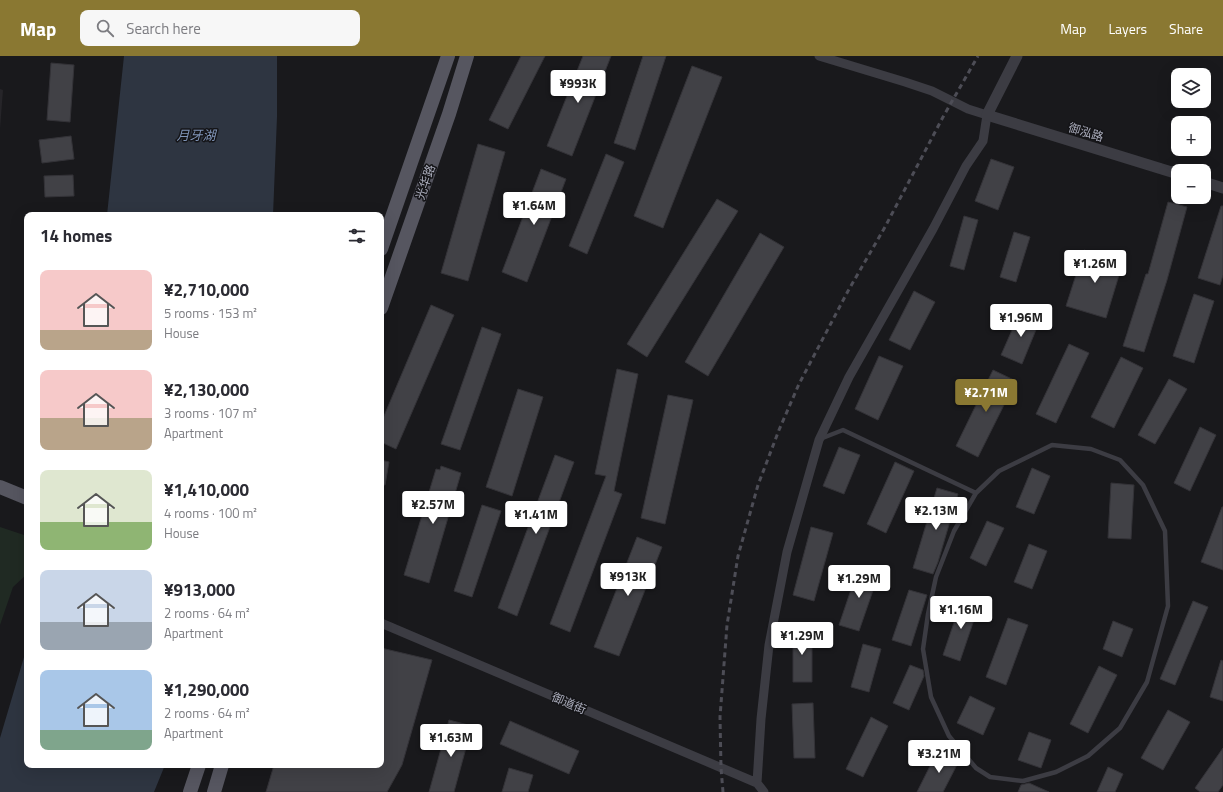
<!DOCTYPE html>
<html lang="en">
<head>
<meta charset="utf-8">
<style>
	:root { --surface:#fff; --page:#f7f7f7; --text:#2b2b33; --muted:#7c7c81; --accent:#8a7832 }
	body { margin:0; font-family:"Titillium Web","Noto Sans SC",sans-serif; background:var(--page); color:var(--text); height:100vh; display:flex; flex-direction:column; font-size:15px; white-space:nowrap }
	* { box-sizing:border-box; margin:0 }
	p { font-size:13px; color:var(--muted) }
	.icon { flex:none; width:22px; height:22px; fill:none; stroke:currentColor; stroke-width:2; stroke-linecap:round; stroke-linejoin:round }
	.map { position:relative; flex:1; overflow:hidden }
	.drawer { position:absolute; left:24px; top:156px; width:360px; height:556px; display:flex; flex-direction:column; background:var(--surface); border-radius:8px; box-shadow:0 4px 16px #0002 }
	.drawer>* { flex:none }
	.fabs { position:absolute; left:1171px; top:12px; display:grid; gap:8px }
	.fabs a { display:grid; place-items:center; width:40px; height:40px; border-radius:8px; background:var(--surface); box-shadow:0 4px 16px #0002; font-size:20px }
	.price { position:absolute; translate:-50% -34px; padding:0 9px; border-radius:4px; background:#fff; color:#222; font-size:13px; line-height:26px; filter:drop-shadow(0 1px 2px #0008) }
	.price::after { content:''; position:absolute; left:50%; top:24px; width:12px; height:9px; margin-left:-6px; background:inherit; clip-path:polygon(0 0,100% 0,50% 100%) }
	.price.active { background:var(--accent); color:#fff }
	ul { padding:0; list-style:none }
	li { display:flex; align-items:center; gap:12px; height:100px; padding:0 16px }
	li span { display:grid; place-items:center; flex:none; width:112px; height:80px; border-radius:8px; color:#555 }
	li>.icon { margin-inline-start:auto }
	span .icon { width:48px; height:48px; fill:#fffc; stroke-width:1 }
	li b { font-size:17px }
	h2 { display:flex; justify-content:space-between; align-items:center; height:48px; padding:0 16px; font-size:17px }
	header { display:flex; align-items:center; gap:24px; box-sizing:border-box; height:56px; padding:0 20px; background:var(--accent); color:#fff }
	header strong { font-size:19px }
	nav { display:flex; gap:22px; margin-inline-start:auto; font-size:14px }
	.search { width:280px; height:36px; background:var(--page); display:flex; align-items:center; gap:10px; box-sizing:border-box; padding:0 14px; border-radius:8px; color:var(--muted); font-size:15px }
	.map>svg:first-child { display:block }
	.built { fill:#262529 }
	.green { fill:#202a23 }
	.water { fill:#2e3541 }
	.building { fill:#414146; stroke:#343338 }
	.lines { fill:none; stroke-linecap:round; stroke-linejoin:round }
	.service { stroke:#3c3c43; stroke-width:4.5 }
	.minor { stroke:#3c3c43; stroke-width:9 }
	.tertiary { stroke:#3c3c43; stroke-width:11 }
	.primary { stroke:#565660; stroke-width:14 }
	.rail { stroke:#4d4d56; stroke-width:3; stroke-dasharray:5 4; stroke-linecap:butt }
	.labels { text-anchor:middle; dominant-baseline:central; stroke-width:3; stroke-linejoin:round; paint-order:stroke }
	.street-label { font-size:12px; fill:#abadbc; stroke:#141417 }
	.water-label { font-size:13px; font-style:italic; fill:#8095b8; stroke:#141417 }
</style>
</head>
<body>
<header>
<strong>Map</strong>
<div class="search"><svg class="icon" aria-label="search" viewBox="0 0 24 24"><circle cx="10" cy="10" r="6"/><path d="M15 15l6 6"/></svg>Search here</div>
<nav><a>Map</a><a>Layers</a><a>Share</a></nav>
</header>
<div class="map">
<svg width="1223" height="736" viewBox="0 0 1223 736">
	<rect width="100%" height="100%" fill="#19191c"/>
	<path class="built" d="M 0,33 L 3,34 L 0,73 Z"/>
	<path class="green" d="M 0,471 L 27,480 L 27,518 L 13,531 L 0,569 Z"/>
	<path class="water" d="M 124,0 L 277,0 L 277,61 L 273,159 L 107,159 Z
		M 27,591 L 27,709 L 165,709 L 154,736 L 0,736 L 0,682 Z"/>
	<path class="building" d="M 521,0 L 545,0 L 508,73 L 489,64 Z
		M 583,0 L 611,0 L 572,100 L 547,90 Z
		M 643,0 L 666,0 L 635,94 L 614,87 Z
		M 51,7 L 74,9 L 70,66 L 47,64 Z
		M 692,10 L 722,21 L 663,172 L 634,160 Z
		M 71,80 L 74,103 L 42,107 L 39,84 Z
		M 478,88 L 505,96 L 468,225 L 441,217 Z
		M 606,98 L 624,106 L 587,198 L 569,190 Z
		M 991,103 L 1014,111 L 998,154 L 975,145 Z
		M 541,113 L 566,123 L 527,226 L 502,216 Z
		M 73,119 L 74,140 L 45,141 L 44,120 Z
		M 717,143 L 738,155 L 647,301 L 627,288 Z
		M 1168,146 L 1187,151 L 1167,224 L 1144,296 L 1123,290 L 1146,218 L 1148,218 Z
		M 1221,150 L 1223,150 L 1223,219 L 1220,229 L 1198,222 Z
		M 964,160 L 978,164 L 964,214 L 950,210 Z
		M 1014,176 L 1030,181 L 1016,226 L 1000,221 Z
		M 760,177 L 784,191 L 708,320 L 685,306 Z
		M 1084,194 L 1123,206 L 1106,262 L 1066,250 Z
		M 914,235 L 935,246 L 910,294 L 889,284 Z
		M 1194,238 L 1214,245 L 1194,307 L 1173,300 Z
		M 431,249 L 454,259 L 396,393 L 381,386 L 381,367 Z
		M 1020,256 L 1040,264 L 1022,308 L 1001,299 Z
		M 482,271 L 501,278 L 460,394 L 441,388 Z
		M 1069,288 L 1089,297 L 1056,367 L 1036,358 Z
		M 879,300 L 903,310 L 878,364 L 855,353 Z
		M 1121,301 L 1143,312 L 1114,372 L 1091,361 Z
		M 617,313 L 638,318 L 614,435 L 622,438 L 570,576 L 550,568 L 606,420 L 595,418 Z
		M 993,314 L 1016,325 L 978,401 L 956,390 Z
		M 1169,323 L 1187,333 L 1155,388 L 1138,379 Z
		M 518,333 L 543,341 L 512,440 L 486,431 Z
		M 668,339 L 693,344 L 665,468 L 641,462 Z
		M 1200,371 L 1216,379 L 1190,435 L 1174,427 Z
		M 839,391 L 860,399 L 844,438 L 823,430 Z
		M 555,399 L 574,406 L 517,560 L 498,552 Z
		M 381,404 L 389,406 L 385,429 L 381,429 Z
		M 895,406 L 914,415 L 886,477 L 867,468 Z
		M 441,410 L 461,417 L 429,527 L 404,519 L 436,413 L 440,414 Z
		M 1032,412 L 1050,420 L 1034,458 L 1016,451 Z
		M 1111,427 L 1134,429 L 1131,483 L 1108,482 Z
		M 937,432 L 958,438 L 938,506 L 933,518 L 913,512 Z
		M 482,449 L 501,455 L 472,541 L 454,535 Z
		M 1222,451 L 1223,451 L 1223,514 L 1201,506 Z
		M 987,465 L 1004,472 L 986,510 L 970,502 Z
		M 811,471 L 833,477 L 814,545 L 793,539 Z
		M 637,481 L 662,491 L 619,600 L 594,591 Z
		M 1029,488 L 1047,495 L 1032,533 L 1014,526 Z
		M 859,510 L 879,517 L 859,575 L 839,569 Z
		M 909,534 L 927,539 L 911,590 L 892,584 Z
		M 962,543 L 979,549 L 960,605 L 943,599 Z
		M 1193,545 L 1208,551 L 1175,629 L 1160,623 Z
		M 1008,562 L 1028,569 L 1006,629 L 986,621 Z
		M 1113,565 L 1133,573 L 1122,601 L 1103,593 Z
		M 793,573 L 812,573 L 812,626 L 793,626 Z
		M 863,588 L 881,593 L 869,636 L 851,631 Z
		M 381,592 L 432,604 L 402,709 L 387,736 L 266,736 L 274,709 L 381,709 Z
		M 1221,604 L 1223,605 L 1223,645 L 1210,641 Z
		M 910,609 L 923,614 L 924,620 L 909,654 L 893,647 Z
		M 1099,610 L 1117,619 L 1088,677 L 1070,668 Z
		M 970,640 L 995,652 L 983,679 L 957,667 Z
		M 813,647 L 815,702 L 794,702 L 792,648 Z
		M 1168,654 L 1190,666 L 1163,714 L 1141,702 Z
		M 871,661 L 888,670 L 863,721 L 846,713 Z
		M 449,664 L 472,670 L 454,736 L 429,736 Z
		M 510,665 L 579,695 L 569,718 L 500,688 Z
		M 1029,676 L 1051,684 L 1041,712 L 1018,704 Z
		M 1223,692 L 1223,729 L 1218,736 L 1200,736 L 1195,732 Z
		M 938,694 L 959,705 L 943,736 L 917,736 Z
		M 1108,711 L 1123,718 L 1115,736 L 1097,736 Z
		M 509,712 L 533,719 L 528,736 L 502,736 Z
		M 1029,727 L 1049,736 L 1018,736 L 1021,729 Z"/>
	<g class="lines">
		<path class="service" d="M 820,383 L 843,374 L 976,437
			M 1052,389 L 1091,393 L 1120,404 L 1143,429 L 1165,475 L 1168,550 L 1147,626 L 1120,672 L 1088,700 L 1056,716 L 1023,725 L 990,721 L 976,712 L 949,680 L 931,641 L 923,593 L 928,558 L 936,521 L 954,475 L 976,437 L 999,415 Z"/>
		<path class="minor" d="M 381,567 L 757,727
			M 764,736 L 757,727 L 761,663 L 769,589 L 787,496 L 819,384 L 849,321 L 933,173 L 966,110 L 983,85 L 987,59 L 968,53 L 932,35 L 905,26 L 819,0"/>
		<path class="tertiary" d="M 1017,0 L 987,59 L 1178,118
			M 1204,126 L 1223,132"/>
		<path class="primary" d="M 381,193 L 448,0
			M 381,252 L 449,58 L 467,0
			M 0,431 L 27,442
			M 190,736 L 199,709
			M 214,736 L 222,709"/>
		<path class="rail" d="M 723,736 L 721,712 L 720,661 L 727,569 L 738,500 L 758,429 L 779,374 L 799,328 L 848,235 L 885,171 L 943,61 L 978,0"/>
	</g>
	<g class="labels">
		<g class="street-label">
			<text transform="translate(1086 76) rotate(17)">御泓路</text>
			<text transform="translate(425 126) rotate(-71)">光华路</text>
			<text transform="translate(569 647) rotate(23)">御道街</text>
		</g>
		<g class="water-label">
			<text x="196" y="79">月牙湖</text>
		</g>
	</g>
</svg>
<div class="fabs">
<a><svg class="icon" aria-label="layers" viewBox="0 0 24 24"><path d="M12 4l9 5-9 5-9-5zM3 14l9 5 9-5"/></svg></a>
<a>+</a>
<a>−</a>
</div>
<b class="price" style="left:578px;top:48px">¥993K</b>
<b class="price" style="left:534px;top:170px">¥1.64M</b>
<b class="price" style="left:1095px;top:228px">¥1.26M</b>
<b class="price" style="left:1021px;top:282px">¥1.96M</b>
<b class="price active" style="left:986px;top:357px">¥2.71M</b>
<b class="price" style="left:433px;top:469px">¥2.57M</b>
<b class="price" style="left:936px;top:475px">¥2.13M</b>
<b class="price" style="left:536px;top:479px">¥1.41M</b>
<b class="price" style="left:628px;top:541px">¥913K</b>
<b class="price" style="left:859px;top:543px">¥1.29M</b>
<b class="price" style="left:961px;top:574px">¥1.16M</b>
<b class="price" style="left:802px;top:600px">¥1.29M</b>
<b class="price" style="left:451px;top:702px">¥1.63M</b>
<b class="price" style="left:939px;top:718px">¥3.21M</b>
<section class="drawer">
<h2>14 homes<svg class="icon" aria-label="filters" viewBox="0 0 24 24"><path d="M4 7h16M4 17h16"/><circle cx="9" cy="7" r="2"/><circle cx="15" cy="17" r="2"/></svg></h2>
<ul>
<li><span style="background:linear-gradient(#f6c9c9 75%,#b9a48a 0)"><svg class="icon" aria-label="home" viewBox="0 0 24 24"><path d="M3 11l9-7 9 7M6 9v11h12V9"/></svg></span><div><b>¥2,710,000</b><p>5 rooms · 153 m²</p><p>House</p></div></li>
<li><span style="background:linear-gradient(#f6c9c9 60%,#b9a48a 0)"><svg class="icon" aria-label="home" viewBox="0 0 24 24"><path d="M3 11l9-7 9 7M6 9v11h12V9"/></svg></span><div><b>¥2,130,000</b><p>3 rooms · 107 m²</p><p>Apartment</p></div></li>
<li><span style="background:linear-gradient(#dfe7d0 65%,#8fb573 0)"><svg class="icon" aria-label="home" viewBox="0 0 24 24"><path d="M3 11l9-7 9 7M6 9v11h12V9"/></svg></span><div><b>¥1,410,000</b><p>4 rooms · 100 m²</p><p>House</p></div></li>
<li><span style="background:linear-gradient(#c9d6e8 65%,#9aa5b1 0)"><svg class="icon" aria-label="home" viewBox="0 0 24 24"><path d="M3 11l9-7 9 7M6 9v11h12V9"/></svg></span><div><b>¥913,000</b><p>2 rooms · 64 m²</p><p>Apartment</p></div></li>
<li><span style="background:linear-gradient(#a9c7e8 75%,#7fa58c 0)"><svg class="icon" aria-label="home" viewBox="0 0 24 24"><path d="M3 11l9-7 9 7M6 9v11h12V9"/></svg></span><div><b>¥1,290,000</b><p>2 rooms · 64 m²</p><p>Apartment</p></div></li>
</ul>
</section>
</div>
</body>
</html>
